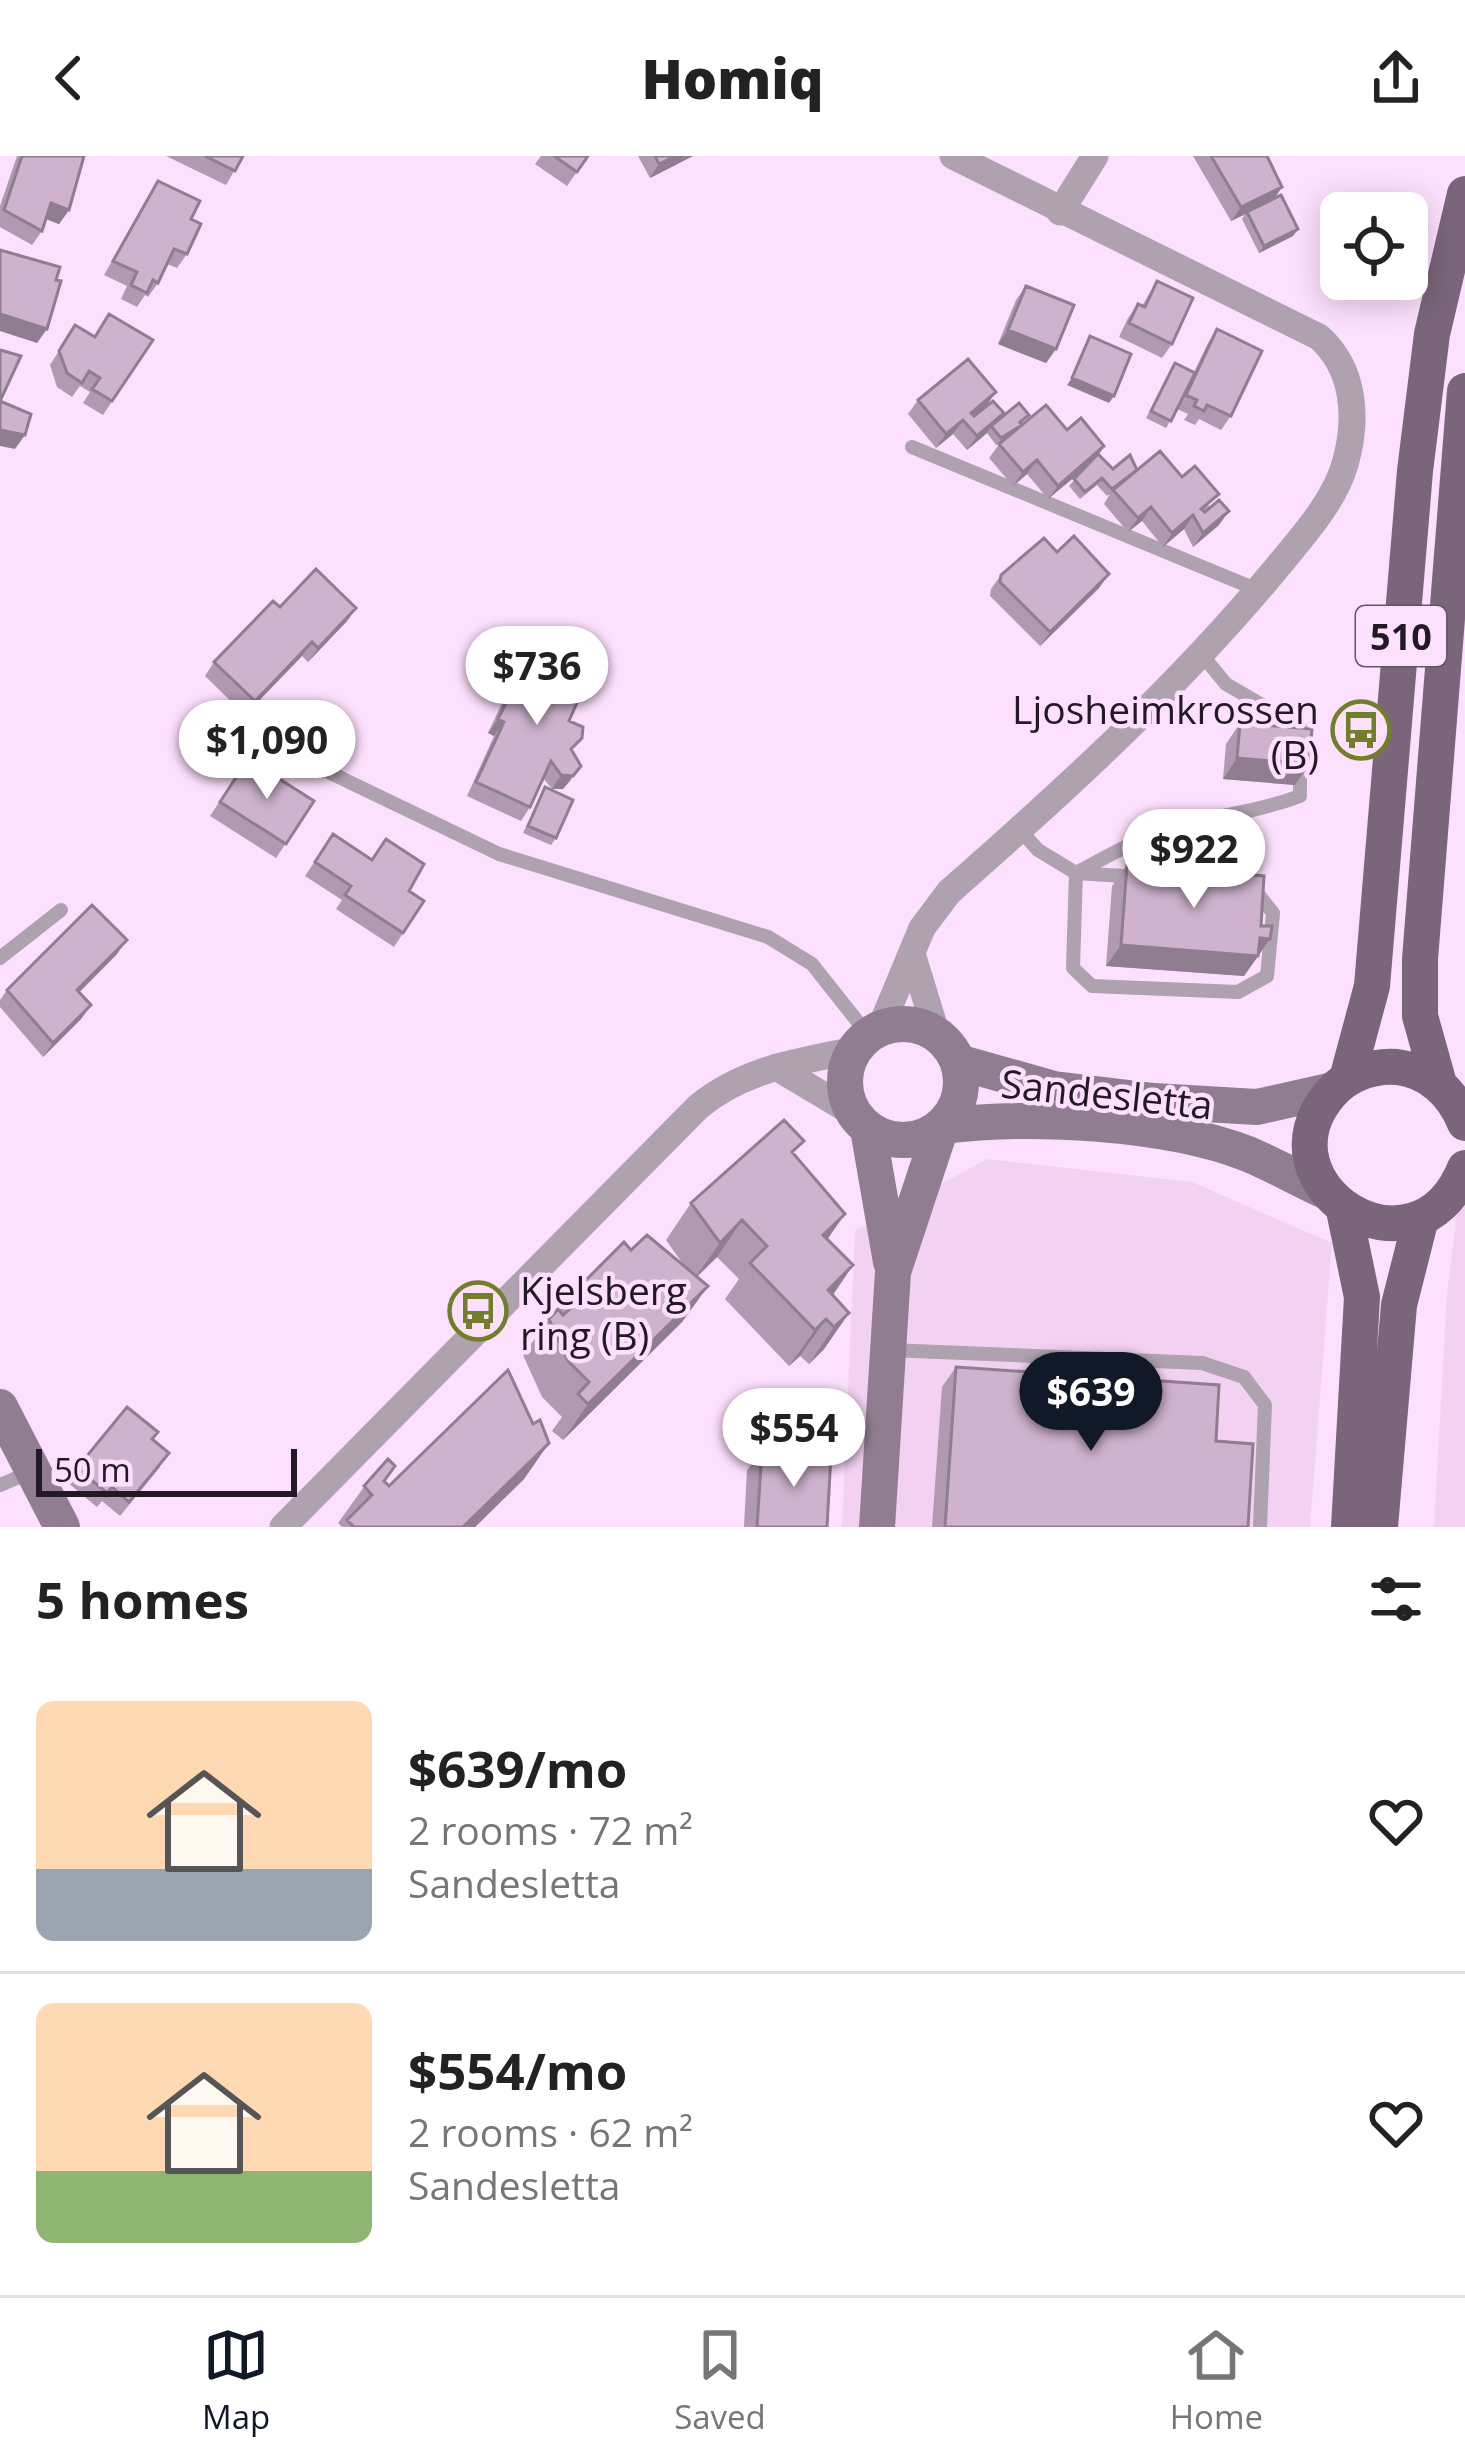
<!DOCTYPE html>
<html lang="en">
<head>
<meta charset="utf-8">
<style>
	:root { --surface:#fff; --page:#f2f2f2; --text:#222; --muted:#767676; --line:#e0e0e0; --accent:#111827 }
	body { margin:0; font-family:"Open Sans",sans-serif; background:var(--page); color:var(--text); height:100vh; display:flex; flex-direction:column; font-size:45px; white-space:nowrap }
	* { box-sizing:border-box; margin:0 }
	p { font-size:39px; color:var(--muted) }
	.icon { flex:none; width:66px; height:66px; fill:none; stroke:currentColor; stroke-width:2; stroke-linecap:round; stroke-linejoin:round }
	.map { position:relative; height:1371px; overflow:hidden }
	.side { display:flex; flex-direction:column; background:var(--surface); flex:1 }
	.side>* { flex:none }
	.controls { position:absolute; left:1320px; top:36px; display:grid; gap:24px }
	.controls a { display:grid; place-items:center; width:108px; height:108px; border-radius:18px; background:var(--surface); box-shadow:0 6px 30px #0003; font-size:60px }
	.scale { position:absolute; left:36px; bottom:30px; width:261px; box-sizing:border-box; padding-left:12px; border:6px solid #231924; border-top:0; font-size:33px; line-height:42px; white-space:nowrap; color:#231924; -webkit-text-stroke:9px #fde0fd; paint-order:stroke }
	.price { position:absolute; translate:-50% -102px; padding:0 27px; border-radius:42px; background:#fff; color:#222; font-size:39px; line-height:78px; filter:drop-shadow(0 3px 6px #0008) }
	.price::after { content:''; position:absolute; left:50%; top:72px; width:36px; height:27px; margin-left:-18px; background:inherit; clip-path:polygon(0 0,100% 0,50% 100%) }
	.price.current { background:var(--accent); color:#fff }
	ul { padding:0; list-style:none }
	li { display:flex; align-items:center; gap:36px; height:300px; padding:0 36px }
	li+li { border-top:3px solid var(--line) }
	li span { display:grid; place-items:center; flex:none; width:336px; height:240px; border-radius:18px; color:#555 }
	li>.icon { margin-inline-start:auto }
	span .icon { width:144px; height:144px; fill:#fffc; stroke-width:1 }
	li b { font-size:51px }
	h2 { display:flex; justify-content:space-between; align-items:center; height:144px; padding:0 36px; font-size:51px }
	header { display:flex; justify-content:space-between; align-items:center; height:156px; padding:0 36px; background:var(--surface); font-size:54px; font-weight:800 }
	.menu { display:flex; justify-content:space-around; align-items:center; height:168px; border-top:3px solid var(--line); background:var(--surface); font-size:33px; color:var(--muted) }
	.menu a { display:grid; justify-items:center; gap:6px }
	.menu .current { color:var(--accent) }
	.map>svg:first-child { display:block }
	.built { fill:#f3d1f3 }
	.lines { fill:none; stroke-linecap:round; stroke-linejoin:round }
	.lane { stroke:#aea2ae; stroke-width:14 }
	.street { stroke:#aea2ae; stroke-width:27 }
	.secondary { stroke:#907e90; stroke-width:36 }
	.primary { stroke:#7a657a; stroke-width:36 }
	.wall { fill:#b199b1 }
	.shaded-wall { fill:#907d90 }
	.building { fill:#ceb2ce; stroke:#907d90; stroke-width:3 }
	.labels { text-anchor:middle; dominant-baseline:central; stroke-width:9; stroke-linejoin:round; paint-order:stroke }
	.shield { fill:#fde0fd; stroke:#645565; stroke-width:3 }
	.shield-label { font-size:36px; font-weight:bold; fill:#231924 }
	.poi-label { font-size:39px; fill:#231924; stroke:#fde0fd; text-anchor:end }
	.street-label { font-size:39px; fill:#231924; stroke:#fde0fd }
</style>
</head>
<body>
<header><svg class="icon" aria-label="back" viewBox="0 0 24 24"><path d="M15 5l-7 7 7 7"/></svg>Homiq<svg class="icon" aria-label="share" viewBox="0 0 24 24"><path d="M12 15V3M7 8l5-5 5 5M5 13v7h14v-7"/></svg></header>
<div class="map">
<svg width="1465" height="1371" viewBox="0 0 1465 1371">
	<rect width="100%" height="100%" fill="#fde0fd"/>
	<path class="built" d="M 1465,992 L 1465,1371 L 1434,1371 L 1447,1138 Z
		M 987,1003 L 1192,1026 L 1332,1087 L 1310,1371 L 842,1371 L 855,1075 Z"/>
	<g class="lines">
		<path class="lane" d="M 912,291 L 1258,434
			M 259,590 L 318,611 L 499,698 L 768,781 L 812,808 L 869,880
			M 1020,674 L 1038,694 L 1076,717 C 1112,698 1149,676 1189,667 C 1228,658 1263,654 1300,640 L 1300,571 L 1226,528 L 1202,499
			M 1076,717 L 1250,728 L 1273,757 L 1267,820 L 1238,836 L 1092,830 L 1073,812 Z
			M 0,802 L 61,754
			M 889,1194 L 1202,1207 L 1244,1221 L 1265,1249 L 1260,1371
			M 0,1329 L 33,1315"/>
		<path class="street" d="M 1060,56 L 1095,0
			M 913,801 L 937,879
			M 880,873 L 922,772 L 949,736 C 1064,635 1177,532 1275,414 C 1300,383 1334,347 1345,308 C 1358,263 1355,213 1319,181 L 953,0
			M 776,911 L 853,957
			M 283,1371 L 698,951 C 744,913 797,906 855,894"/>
		<path class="secondary" d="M845 926a58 58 0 1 1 116 0a58 58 0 1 1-116 0Z
			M 958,906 L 1054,933 L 1154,945 L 1257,951 L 1333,934
			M 943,970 C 1029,959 1167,966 1248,998 C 1274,1009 1299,1023 1325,1035
			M 868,973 L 891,1106
			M 0,1251 L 62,1371
			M 877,1371 L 893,1116 L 941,971"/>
		<path class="primary" d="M 1347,923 L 1372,830 L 1415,315 L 1432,178 L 1465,38
			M 1439,928 L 1420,860 L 1420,803 L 1465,235
			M 1465,967 C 1453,937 1430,915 1397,911 C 1372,909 1346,919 1330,938 C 1253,1029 1416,1134 1465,1012
			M 1344,1054 L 1362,1141 L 1349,1371
			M 1380,1371 L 1399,1149 L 1421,1062"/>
	</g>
	<path class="wall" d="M 17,0 L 84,0 L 69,54 L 59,68 L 46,63 L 42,75 L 32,89 L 0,71 L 0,50 Z
		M 166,0 L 243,0 L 226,29 Z
		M 541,0 L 588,0 L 567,30 L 535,8 Z
		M 638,0 L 693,0 L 650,22 Z
		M 1193,0 L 1267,0 L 1282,31 L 1274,42 L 1298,73 L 1293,80 L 1259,97 L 1242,63 L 1245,58 L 1231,65 Z
		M 158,25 L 191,63 L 187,98 L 177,112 L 167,108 L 158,127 L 148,141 L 145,139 L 137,151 L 121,143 L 127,130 L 104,119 Z
		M 1157,125 L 1172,188 L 1162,202 L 1119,181 L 1128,162 L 1138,148 L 1142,150 Z
		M 1026,130 L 1056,193 L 1046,207 L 998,188 L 1016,144 Z
		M 109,158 L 153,184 L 103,259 L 83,247 L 90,236 L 80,230 L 72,241 L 57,231 L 50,209 L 75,169 L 94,181 Z
		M 1217,173 L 1231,260 L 1221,274 L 1199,263 L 1195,269 L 1184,264 L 1188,258 L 1177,253 L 1166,272 L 1146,262 L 1175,207 L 1194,216 L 1208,187 Z
		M 996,236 L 986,250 L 1004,257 L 999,264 L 1024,266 L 1067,274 L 1104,290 L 1099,299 L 1113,313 L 1182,321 L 1210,351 L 1219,369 L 1193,391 L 1184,373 L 1163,391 L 1142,365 L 1128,376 L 1104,348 L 1110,338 L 1107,340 L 1097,329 L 1080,343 L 1069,330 L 1084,313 L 1048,343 L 1027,318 L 1013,330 L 989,302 L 1000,287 L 996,289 L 987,277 L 967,294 L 953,278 L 936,292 L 908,258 L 918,244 Z
		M 1057,396 L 1099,432 L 1040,490 L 990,440 L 991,433 L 1001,419 Z
		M 280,451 L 356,452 L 347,465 L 308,506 L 302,500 L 245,559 L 205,520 L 214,506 Z
		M 538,488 L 569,565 L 573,596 L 571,624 L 563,633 L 552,633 L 543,622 L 530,651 L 521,665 L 467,640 L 494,580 L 488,577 L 502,547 L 512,533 L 514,534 L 529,502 Z
		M 1240,567 L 1295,629 L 1223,623 L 1226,588 Z
		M 248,603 L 314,645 L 276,702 L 210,660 Z
		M 545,631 L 556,682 L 551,689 L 523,677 Z
		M 333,678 L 424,745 L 394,791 L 336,753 L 342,744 L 305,720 Z
		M 1127,709 L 1261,770 L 1270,783 L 1244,820 L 1106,810 L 1112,730 Z
		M 117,798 L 79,837 L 91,849 L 81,863 L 43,901 L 0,851 L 0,844 L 7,834 Z
		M 794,998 L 827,1083 L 853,1109 L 833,1139 L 849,1157 L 824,1193 L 809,1208 L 800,1200 L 789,1210 L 725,1143 L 739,1123 L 717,1101 L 697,1121 L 708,1130 L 682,1166 L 563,1284 L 552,1275 L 562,1261 L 542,1241 L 523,1199 L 549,1163 L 559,1155 L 569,1141 L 631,1094 L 685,1111 L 666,1084 L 691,1047 Z
		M 956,1211 L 1216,1285 L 1248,1371 L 932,1371 L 942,1231 Z
		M 533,1268 L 549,1287 L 524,1323 L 475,1371 L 342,1371 L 338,1367 L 374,1317 L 389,1330 Z
		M 152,1283 L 160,1311 L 120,1360 L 102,1345 L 97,1351 L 67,1326 L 77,1312 Z
		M 762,1294 L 827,1371 L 744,1371 L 747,1314 Z"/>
	<path class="shaded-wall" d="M 675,0 L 693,0 L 650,22 L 659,8 Z
		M 1282,31 L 1273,45 L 1231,65 L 1241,51 Z
		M 51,47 L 69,54 L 59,68 L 41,61 Z
		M 1298,73 L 1293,80 L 1259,97 L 1264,90 Z
		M 0,158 L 47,173 L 37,187 L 0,175 Z
		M 1008,174 L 1056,193 L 1046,207 L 998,188 Z
		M 1072,222 L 1114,240 L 1109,247 L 1067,229 Z
		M 996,236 L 986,250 L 966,267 L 971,257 Z
		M 1004,257 L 993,272 L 991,270 L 987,277 L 967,294 L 977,280 Z
		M 963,264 L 953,278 L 936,292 L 946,278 Z
		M 0,274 L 25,279 L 15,293 L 0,290 Z
		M 1104,290 L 1095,304 L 1048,343 L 1058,330 Z
		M 1037,304 L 1027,318 L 1013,330 L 1023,316 Z
		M 1151,351 L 1142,365 L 1128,376 L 1138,362 Z
		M 1229,355 L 1219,369 L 1193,391 L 1203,377 Z
		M 1193,359 L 1184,373 L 1163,391 L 1172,377 Z
		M 1109,418 L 1099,432 L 1040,490 L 1050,476 Z
		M 356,452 L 347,465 L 308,506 L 318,492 Z
		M 312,486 L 302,500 L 245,559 L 255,545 Z
		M 498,563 L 504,566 L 494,580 L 488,577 Z
		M 1237,602 L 1309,608 L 1295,629 L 1223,623 Z
		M 581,610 L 563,633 L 552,633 L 561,619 Z
		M 1260,782 L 1270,783 L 1244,820 L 1106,810 L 1121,789 Z
		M 127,784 L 117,798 L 67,848 L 77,834 Z
		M 91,849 L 81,863 L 43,901 L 53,887 Z
		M 845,1058 L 820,1094 L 823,1079 Z
		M 742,1064 L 717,1101 L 694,1123 L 720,1087 Z
		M 853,1109 L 828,1146 L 828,1134 Z
		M 708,1130 L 682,1166 L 563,1284 L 588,1248 Z
		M 849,1157 L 824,1193 L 809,1208 L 834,1171 Z
		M 826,1163 L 800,1200 L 789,1210 L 815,1174 Z
		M 549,1287 L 524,1323 L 475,1371 L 463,1371 Z"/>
	<path class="building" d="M 22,0 L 84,0 L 69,54 L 51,47 L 42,75 L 4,54 Z
		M 205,0 L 243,0 L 235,15 Z
		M 554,0 L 588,0 L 577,16 Z
		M 655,0 L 675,0 L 659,8 Z
		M 1211,0 L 1267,0 L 1282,31 L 1241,51 Z
		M 158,25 L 200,45 L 191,63 L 201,68 L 187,98 L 174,93 L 158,127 L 153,124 L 147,137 L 131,129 L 137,116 L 113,105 Z
		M 1281,39 L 1298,73 L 1264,90 L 1247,56 Z
		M 0,94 L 60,111 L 56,124 L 61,125 L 47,173 L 0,158 Z
		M 1157,125 L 1193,142 L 1172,188 L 1129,167 L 1138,148 L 1145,151 Z
		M 1026,130 L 1074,149 L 1056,193 L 1008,174 Z
		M 109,158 L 153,184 L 112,245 L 92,233 L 100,222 L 89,215 L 82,227 L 67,217 L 59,195 L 75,169 L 95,181 Z
		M 1217,173 L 1262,195 L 1231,260 L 1207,249 L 1204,255 L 1194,250 L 1197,244 L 1186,239 Z
		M 1090,180 L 1131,198 L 1114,240 L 1072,222 Z
		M 0,194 L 21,200 L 0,245 L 31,258 L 25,279 L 0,274 Z
		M 968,203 L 996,236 L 971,257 L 974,260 L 993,245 L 1004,257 L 977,280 L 963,264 L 946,278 L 918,244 Z
		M 1175,207 L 1195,217 L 1171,265 L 1151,255 Z
		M 1019,247 L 1029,259 L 1020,266 L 1022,269 L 1001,282 L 991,270 Z
		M 1046,249 L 1067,274 L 1081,262 L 1104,290 L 1058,330 L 1037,304 L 1023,316 L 999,288 Z
		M 1160,295 L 1182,321 L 1195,310 L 1219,338 L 1201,353 L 1205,356 L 1219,344 L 1229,355 L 1203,377 L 1193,359 L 1172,377 L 1151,351 L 1138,362 L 1113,334 Z
		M 1098,298 L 1113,313 L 1130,299 L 1137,314 L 1112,333 L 1102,322 L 1085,336 L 1074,323 Z
		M 1074,380 L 1109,418 L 1050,476 L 1000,426 L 1001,419 L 1044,382 L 1057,396 Z
		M 316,413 L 356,452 L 318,492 L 312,486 L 255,545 L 214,506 L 273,445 L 280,451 Z
		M 538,488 L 592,512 L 569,565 L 583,571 L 582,582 L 571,593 L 581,610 L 573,620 L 561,619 L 551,605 L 530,651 L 476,626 L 504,566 L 498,563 L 505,549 L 512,533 L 517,535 Z
		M 1240,567 L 1312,573 L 1309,608 L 1237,602 Z
		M 248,603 L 314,645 L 286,688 L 220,646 Z
		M 545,631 L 573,644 L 556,682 L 528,670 Z
		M 333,678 L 372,704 L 386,683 L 424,708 L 409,735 L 424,745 L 403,777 L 345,739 L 351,730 L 315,706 Z
		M 1127,709 L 1264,720 L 1261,770 L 1272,770 L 1270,783 L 1260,782 L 1258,800 L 1121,789 Z
		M 92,749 L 127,784 L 77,834 L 91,849 L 53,887 L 7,834 Z
		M 784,964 L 804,985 L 792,996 L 845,1058 L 823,1079 L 853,1109 L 828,1134 L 849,1157 L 834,1171 L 826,1163 L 815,1174 L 750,1107 L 767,1090 L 742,1064 L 720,1087 L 691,1047 Z
		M 647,1079 L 708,1130 L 588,1248 L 578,1238 L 589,1226 L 568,1205 L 549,1163 L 558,1153 L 563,1159 L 575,1148 L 569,1141 L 624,1086 L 631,1094 Z
		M 956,1211 L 1219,1229 L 1216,1285 L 1253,1288 L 1248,1371 L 945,1371 Z
		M 508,1214 L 533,1268 L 540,1264 L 549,1287 L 463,1371 L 354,1371 L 347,1364 L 372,1339 L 364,1330 L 388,1303 L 395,1310 L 384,1325 L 389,1330 Z
		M 127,1251 L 158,1276 L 152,1283 L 169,1297 L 129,1346 L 112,1331 L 107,1337 L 77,1312 Z
		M 762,1294 L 831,1299 L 827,1371 L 757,1371 Z"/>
	<defs>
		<g id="bus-ring" transform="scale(3)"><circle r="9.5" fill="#fde0fd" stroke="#737e2a" stroke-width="1.5"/><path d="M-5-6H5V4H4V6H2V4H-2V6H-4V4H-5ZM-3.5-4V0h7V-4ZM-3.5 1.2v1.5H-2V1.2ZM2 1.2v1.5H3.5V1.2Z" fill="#737e2a"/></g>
	</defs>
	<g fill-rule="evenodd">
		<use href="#bus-ring" x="1361" y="574"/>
		<use href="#bus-ring" x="478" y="1155"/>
	</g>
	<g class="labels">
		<rect class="shield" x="1356" y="450" width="90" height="60" rx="9"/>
		<g class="shield-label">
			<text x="1401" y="480">510</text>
		</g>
		<g class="poi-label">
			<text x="1319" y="552">Ljosheimkrossen<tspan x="1319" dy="45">(B)</tspan></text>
			<text x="520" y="1133" text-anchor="start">Kjelsberg<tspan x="520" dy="45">ring (B)</tspan></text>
		</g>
		<g class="street-label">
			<text transform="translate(1107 937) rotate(6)">Sandesletta</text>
		</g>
	</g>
</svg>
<div class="controls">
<a><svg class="icon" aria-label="locate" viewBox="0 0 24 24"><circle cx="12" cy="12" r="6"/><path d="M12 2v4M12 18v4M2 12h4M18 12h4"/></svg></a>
</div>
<div class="scale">50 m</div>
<b class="price" style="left:537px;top:572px">$736</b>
<b class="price" style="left:267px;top:646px">$1,090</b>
<b class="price" style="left:1194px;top:755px">$922</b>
<b class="price current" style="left:1091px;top:1298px">$639</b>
<b class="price" style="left:794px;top:1334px">$554</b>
</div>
<section class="side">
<h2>5 homes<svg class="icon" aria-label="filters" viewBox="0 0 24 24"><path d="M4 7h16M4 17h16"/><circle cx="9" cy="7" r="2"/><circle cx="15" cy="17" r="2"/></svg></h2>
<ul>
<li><span style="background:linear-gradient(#ffd9b3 70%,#9aa5b1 0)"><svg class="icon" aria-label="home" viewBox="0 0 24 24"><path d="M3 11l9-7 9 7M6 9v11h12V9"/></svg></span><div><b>$639/mo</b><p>2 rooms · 72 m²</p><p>Sandesletta</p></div><svg class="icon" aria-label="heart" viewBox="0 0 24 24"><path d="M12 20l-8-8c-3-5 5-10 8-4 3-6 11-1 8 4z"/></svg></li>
<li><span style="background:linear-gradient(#ffd9b3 70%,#8fb573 0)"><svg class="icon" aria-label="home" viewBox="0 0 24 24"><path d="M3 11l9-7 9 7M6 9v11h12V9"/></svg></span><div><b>$554/mo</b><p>2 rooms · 62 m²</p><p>Sandesletta</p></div><svg class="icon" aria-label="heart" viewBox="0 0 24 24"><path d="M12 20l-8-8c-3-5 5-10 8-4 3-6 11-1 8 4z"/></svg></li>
</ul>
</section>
<nav class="menu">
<a class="current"><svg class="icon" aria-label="map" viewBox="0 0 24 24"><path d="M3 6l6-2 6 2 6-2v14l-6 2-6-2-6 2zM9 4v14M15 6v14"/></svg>Map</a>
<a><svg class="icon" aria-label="saved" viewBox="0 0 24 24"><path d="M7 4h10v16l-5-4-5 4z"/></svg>Saved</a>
<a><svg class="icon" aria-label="home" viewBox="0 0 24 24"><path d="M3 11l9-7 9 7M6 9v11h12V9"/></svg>Home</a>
</nav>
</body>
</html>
